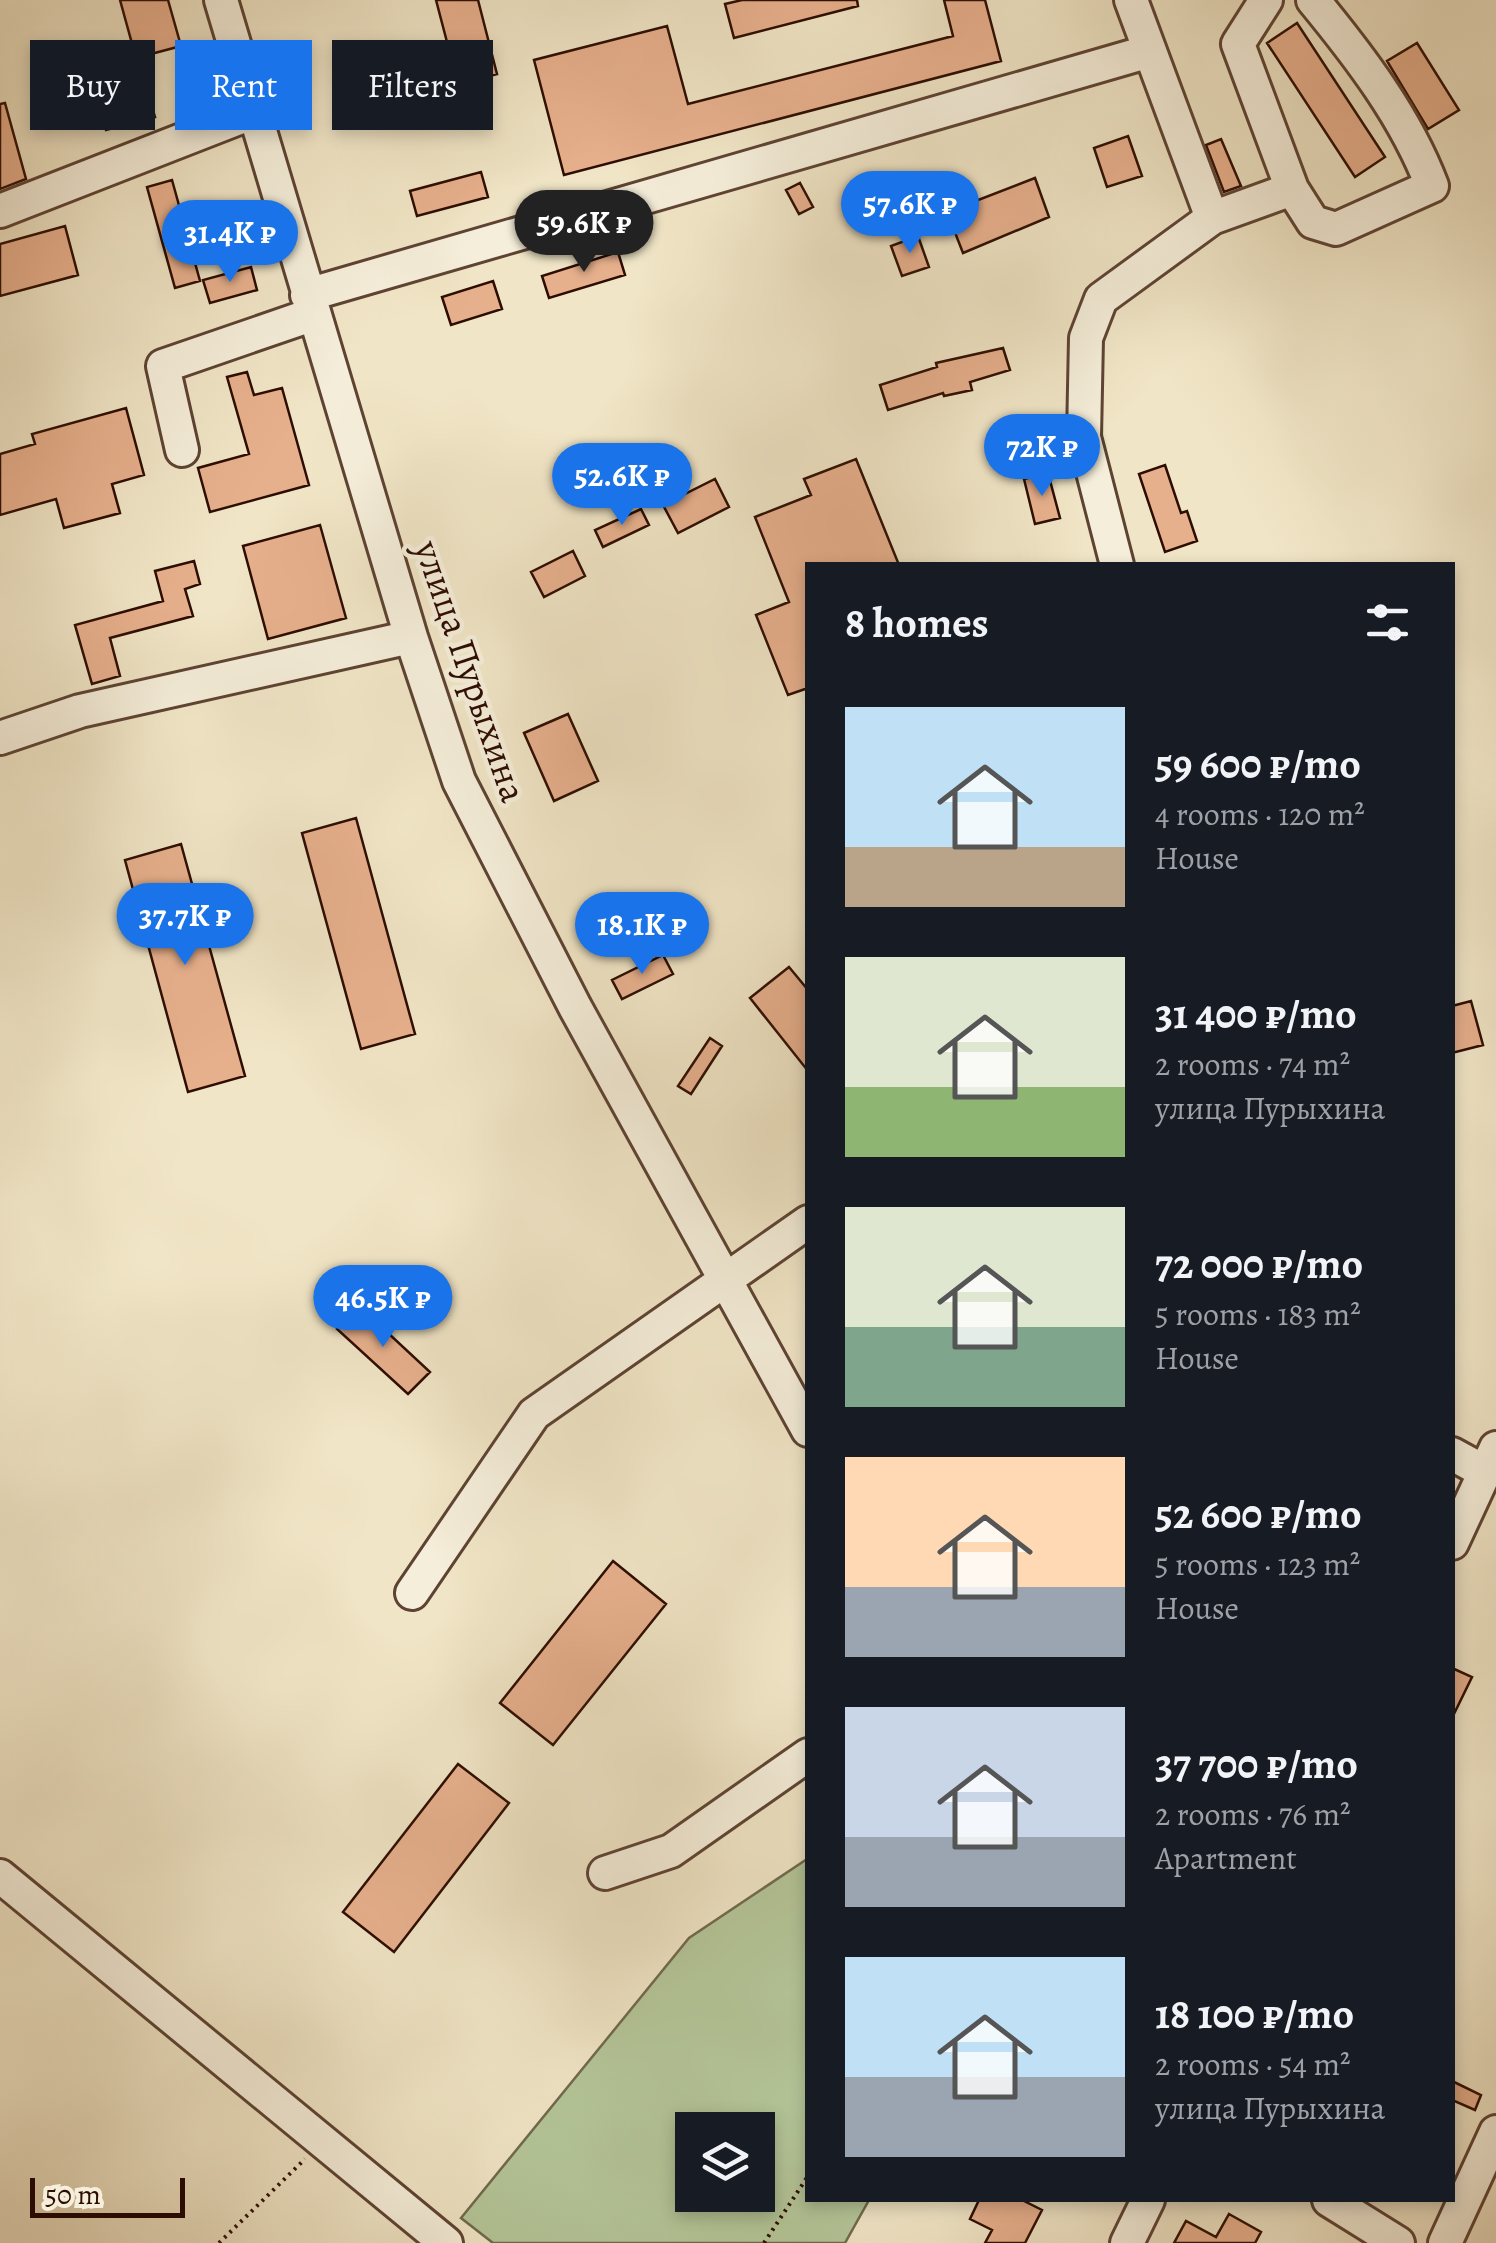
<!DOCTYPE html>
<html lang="en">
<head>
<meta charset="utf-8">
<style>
	:root { --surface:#171b24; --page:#242831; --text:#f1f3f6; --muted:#9ea1a6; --accent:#1a73e8 }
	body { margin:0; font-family:Alegreya,serif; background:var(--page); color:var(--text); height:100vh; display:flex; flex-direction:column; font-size:38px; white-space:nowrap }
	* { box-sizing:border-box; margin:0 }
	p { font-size:32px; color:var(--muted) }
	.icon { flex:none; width:55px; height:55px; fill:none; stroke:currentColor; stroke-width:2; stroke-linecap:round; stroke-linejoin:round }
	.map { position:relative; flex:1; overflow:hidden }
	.details { position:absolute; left:805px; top:562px; width:650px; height:1640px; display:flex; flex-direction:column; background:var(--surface); border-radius:0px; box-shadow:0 5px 15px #0003 }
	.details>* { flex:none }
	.hud { position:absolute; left:30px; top:40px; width:625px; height:90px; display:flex; gap:20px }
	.buttons { position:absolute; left:675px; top:2112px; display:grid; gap:20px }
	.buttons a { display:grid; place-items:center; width:100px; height:100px; border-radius:0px; background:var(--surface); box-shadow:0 5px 15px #0003; font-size:50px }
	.scale { position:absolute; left:30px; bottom:25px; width:155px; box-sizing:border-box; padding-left:10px; border:5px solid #2d0d02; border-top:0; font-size:28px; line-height:35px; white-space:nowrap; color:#2d0d02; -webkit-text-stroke:8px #f5eeda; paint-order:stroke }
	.price { position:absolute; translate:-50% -85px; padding:0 22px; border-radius:35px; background:var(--accent); color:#fff; font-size:32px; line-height:65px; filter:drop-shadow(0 2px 5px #0008) }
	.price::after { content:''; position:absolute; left:50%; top:60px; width:30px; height:22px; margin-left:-15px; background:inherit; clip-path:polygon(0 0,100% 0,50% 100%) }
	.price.selected { background:#222; color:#fff }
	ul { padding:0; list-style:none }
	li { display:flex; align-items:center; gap:30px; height:250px; padding:0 40px }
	li span { display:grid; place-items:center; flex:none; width:280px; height:200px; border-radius:0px; color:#555 }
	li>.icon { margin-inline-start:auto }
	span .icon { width:120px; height:120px; fill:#fffc; stroke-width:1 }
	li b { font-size:42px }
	h2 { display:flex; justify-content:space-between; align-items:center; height:120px; padding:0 40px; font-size:42px }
	.tag { padding:0 35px; border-radius:0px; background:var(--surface); box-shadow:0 5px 15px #0003; font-size:35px; line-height:90px }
	.tag.selected { background:var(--accent); color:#fff }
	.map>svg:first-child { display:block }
	.green { fill:#b4c699; stroke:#706a4e; stroke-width:2.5; fill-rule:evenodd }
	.building { fill:#e7b08d; stroke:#2d0d02; stroke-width:2.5 }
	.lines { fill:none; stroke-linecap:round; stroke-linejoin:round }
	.minor-casing { stroke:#5e4333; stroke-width:38 }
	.path { stroke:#2d0d02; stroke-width:4; stroke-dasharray:2.5 5; stroke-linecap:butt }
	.minor { stroke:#f5eeda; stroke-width:32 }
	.labels { text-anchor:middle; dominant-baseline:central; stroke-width:9; stroke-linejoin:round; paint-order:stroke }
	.street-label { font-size:38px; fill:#2d0d02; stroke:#f5eeda }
</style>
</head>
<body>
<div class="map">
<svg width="1496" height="2243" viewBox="0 0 1496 2243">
	<rect width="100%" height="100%" fill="#f0e5c6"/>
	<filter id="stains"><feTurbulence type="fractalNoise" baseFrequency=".002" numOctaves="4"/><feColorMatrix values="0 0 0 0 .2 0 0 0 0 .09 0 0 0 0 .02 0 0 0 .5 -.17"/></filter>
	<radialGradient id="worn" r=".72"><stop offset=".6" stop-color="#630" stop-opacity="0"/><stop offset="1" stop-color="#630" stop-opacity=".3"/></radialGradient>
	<path class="green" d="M 807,1859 L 808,2200 L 869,2200 L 845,2243 L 493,2243 L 461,2218 L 689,1938 ZM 692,2130 L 758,2130 L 758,2195 L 692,2195 Z"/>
	<path class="building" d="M 120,0 L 168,0 L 181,46 L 136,58 Z
		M 436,0 L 478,0 L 497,74 L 458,84 Z
		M 742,0 L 857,0 L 858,6 L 734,38 L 725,4 Z
		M 944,0 L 985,0 L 1001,61 L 564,175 L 534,60 L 667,26 L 688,104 L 953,36 Z
		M 1297,23 L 1385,157 L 1355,177 L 1267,43 Z
		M 1417,43 L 1459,110 L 1428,129 L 1387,61 Z
		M 139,60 L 155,117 L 106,130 L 90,73 Z
		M 5,103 L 26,179 L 0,189 L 0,104 Z
		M 1128,136 L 1142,176 L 1107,187 L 1094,148 Z
		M 1221,139 L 1241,186 L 1224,192 L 1206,145 Z
		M 481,172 L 488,197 L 417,216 L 410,191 Z
		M 1035,178 L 1049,217 L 963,253 L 947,212 Z
		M 172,180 L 200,281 L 175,288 L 147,187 Z
		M 800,183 L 813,207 L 799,214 L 786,190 Z
		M 65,226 L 78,275 L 0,296 L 0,244 Z
		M 918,236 L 929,267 L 902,276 L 891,246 Z
		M 618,252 L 625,275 L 549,298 L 542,276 Z
		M 251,267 L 257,290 L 210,303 L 203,280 Z
		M 493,281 L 502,309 L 451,325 L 442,297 Z
		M 1003,348 L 1010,370 L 970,382 L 972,390 L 944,396 L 943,393 L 888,410 L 880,385 L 937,367 L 936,363 Z
		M 247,372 L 254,395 L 282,388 L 309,485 L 210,512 L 198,468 L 249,454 L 227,377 Z
		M 126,408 L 144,475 L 112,484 L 120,513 L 64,528 L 56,499 L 0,515 L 0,454 L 35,444 L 32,434 Z
		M 856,459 L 899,565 L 808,565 L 808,688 L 788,695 L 756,615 L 789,602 L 755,517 L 811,495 L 804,479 Z
		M 1165,465 L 1181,513 L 1187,511 L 1197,541 L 1165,552 L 1139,474 Z
		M 1048,473 L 1060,518 L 1035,524 L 1024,479 Z
		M 715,479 L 729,507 L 678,533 L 663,505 Z
		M 641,509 L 649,525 L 603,547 L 595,530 Z
		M 320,525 L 346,618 L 268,639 L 243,546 Z
		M 573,551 L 585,576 L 544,597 L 531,572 Z
		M 194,561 L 200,584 L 185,589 L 193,616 L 110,638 L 120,676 L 92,684 L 75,625 L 163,601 L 155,571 Z
		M 568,714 L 598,781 L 554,801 L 524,733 Z
		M 356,818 L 415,1034 L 361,1049 L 302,833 Z
		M 181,844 L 245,1076 L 188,1092 L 125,860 Z
		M 663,955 L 673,974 L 622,999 L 612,980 Z
		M 789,967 L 808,990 L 808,1071 L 750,998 Z
		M 1471,1001 L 1483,1045 L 1452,1053 L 1452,1006 Z
		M 710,1038 L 722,1046 L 691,1094 L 678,1086 Z
		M 359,1306 L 430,1372 L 408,1394 L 337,1329 Z
		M 613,1561 L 666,1604 L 553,1745 L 500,1703 Z
		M 1452,1668 L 1472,1677 L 1452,1718 Z
		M 458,1764 L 509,1803 L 394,1952 L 343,1912 Z
		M 1452,2081 L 1481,2095 L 1475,2110 L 1452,2100 Z
		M 979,2200 L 1022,2200 L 1042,2210 L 1025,2243 L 985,2243 L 992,2230 L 970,2219 Z
		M 1229,2214 L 1261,2232 L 1255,2243 L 1174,2243 L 1186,2221 L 1216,2237 Z"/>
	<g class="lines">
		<g class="minor-casing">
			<path id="minor" d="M 221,0 L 411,637 L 459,781 L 575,1007 L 808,1430
				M 1266,0 L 1238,44 L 1292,189 L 1313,222 L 1336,229 L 1432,186 C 1406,117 1359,56 1313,0
				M 0,211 L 254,112
				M 1212,218 L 1292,189
				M 307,295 L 1150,51
				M 182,450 L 163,366 L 314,314
				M 1117,565 L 1084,437 L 1086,338 L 1101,299 L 1212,218 L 1131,0
				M 0,738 L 80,711 L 411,637
				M 1452,1454 L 1485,1472
				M 1452,1543 L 1496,1448
				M 412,1593 L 534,1414 L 808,1222
				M 605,1873 L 671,1851 L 808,1755
				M 0,1876 L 446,2243
				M 1329,2200 L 1398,2243
				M 1127,2243 L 1148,2200
				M 1445,2243 L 1496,2132"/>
		</g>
		<path class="path" d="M 219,2243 L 305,2159
			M 764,2243 L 808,2176"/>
		<use href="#minor" class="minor"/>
	</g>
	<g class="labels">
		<g class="street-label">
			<text transform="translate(471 671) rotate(71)">улица Пурыхина</text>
		</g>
	</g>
	<rect width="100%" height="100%" filter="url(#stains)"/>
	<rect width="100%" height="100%" fill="url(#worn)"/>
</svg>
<div class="buttons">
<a><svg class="icon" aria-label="layers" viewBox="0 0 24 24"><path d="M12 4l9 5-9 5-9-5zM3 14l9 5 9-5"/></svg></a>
</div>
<div class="scale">50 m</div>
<b class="price" style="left:910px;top:256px">57.6K ₽</b>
<b class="price selected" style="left:584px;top:275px">59.6K ₽</b>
<b class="price" style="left:230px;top:285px">31.4K ₽</b>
<b class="price" style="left:1042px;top:499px">72K ₽</b>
<b class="price" style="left:622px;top:528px">52.6K ₽</b>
<b class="price" style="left:185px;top:968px">37.7K ₽</b>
<b class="price" style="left:642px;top:977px">18.1K ₽</b>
<b class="price" style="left:383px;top:1350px">46.5K ₽</b>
<div class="hud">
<a class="tag">Buy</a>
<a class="tag selected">Rent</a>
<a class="tag">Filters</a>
</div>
<section class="details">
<h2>8 homes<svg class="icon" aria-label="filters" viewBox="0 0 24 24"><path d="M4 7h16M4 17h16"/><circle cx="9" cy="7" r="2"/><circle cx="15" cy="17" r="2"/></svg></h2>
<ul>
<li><span style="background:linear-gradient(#bfe0f5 70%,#b9a48a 0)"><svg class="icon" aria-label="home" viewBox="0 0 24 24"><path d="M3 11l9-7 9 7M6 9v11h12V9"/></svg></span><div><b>59 600 ₽/mo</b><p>4 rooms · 120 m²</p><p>House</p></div></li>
<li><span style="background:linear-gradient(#dfe7d0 65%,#8fb573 0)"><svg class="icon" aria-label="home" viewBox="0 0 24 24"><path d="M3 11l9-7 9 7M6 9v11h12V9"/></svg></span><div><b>31 400 ₽/mo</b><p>2 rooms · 74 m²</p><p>улица Пурыхина</p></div></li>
<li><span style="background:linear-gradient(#dfe7d0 60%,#7fa58c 0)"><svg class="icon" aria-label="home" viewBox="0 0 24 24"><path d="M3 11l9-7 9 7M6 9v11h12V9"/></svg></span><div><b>72 000 ₽/mo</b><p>5 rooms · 183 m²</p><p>House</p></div></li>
<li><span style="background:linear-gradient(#ffd9b3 65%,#9aa5b1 0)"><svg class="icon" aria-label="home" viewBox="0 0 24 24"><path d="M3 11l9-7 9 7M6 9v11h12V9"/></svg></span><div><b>52 600 ₽/mo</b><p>5 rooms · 123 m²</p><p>House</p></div></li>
<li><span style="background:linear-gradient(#c9d6e8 65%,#9aa5b1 0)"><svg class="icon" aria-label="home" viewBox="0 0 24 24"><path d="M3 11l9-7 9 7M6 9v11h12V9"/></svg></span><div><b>37 700 ₽/mo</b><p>2 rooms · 76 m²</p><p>Apartment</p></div></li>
<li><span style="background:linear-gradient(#bfe0f5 60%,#9aa5b1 0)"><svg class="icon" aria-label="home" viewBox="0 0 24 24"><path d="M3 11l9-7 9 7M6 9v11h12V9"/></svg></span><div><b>18 100 ₽/mo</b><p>2 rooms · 54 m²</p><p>улица Пурыхина</p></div></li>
</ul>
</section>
</div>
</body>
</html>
